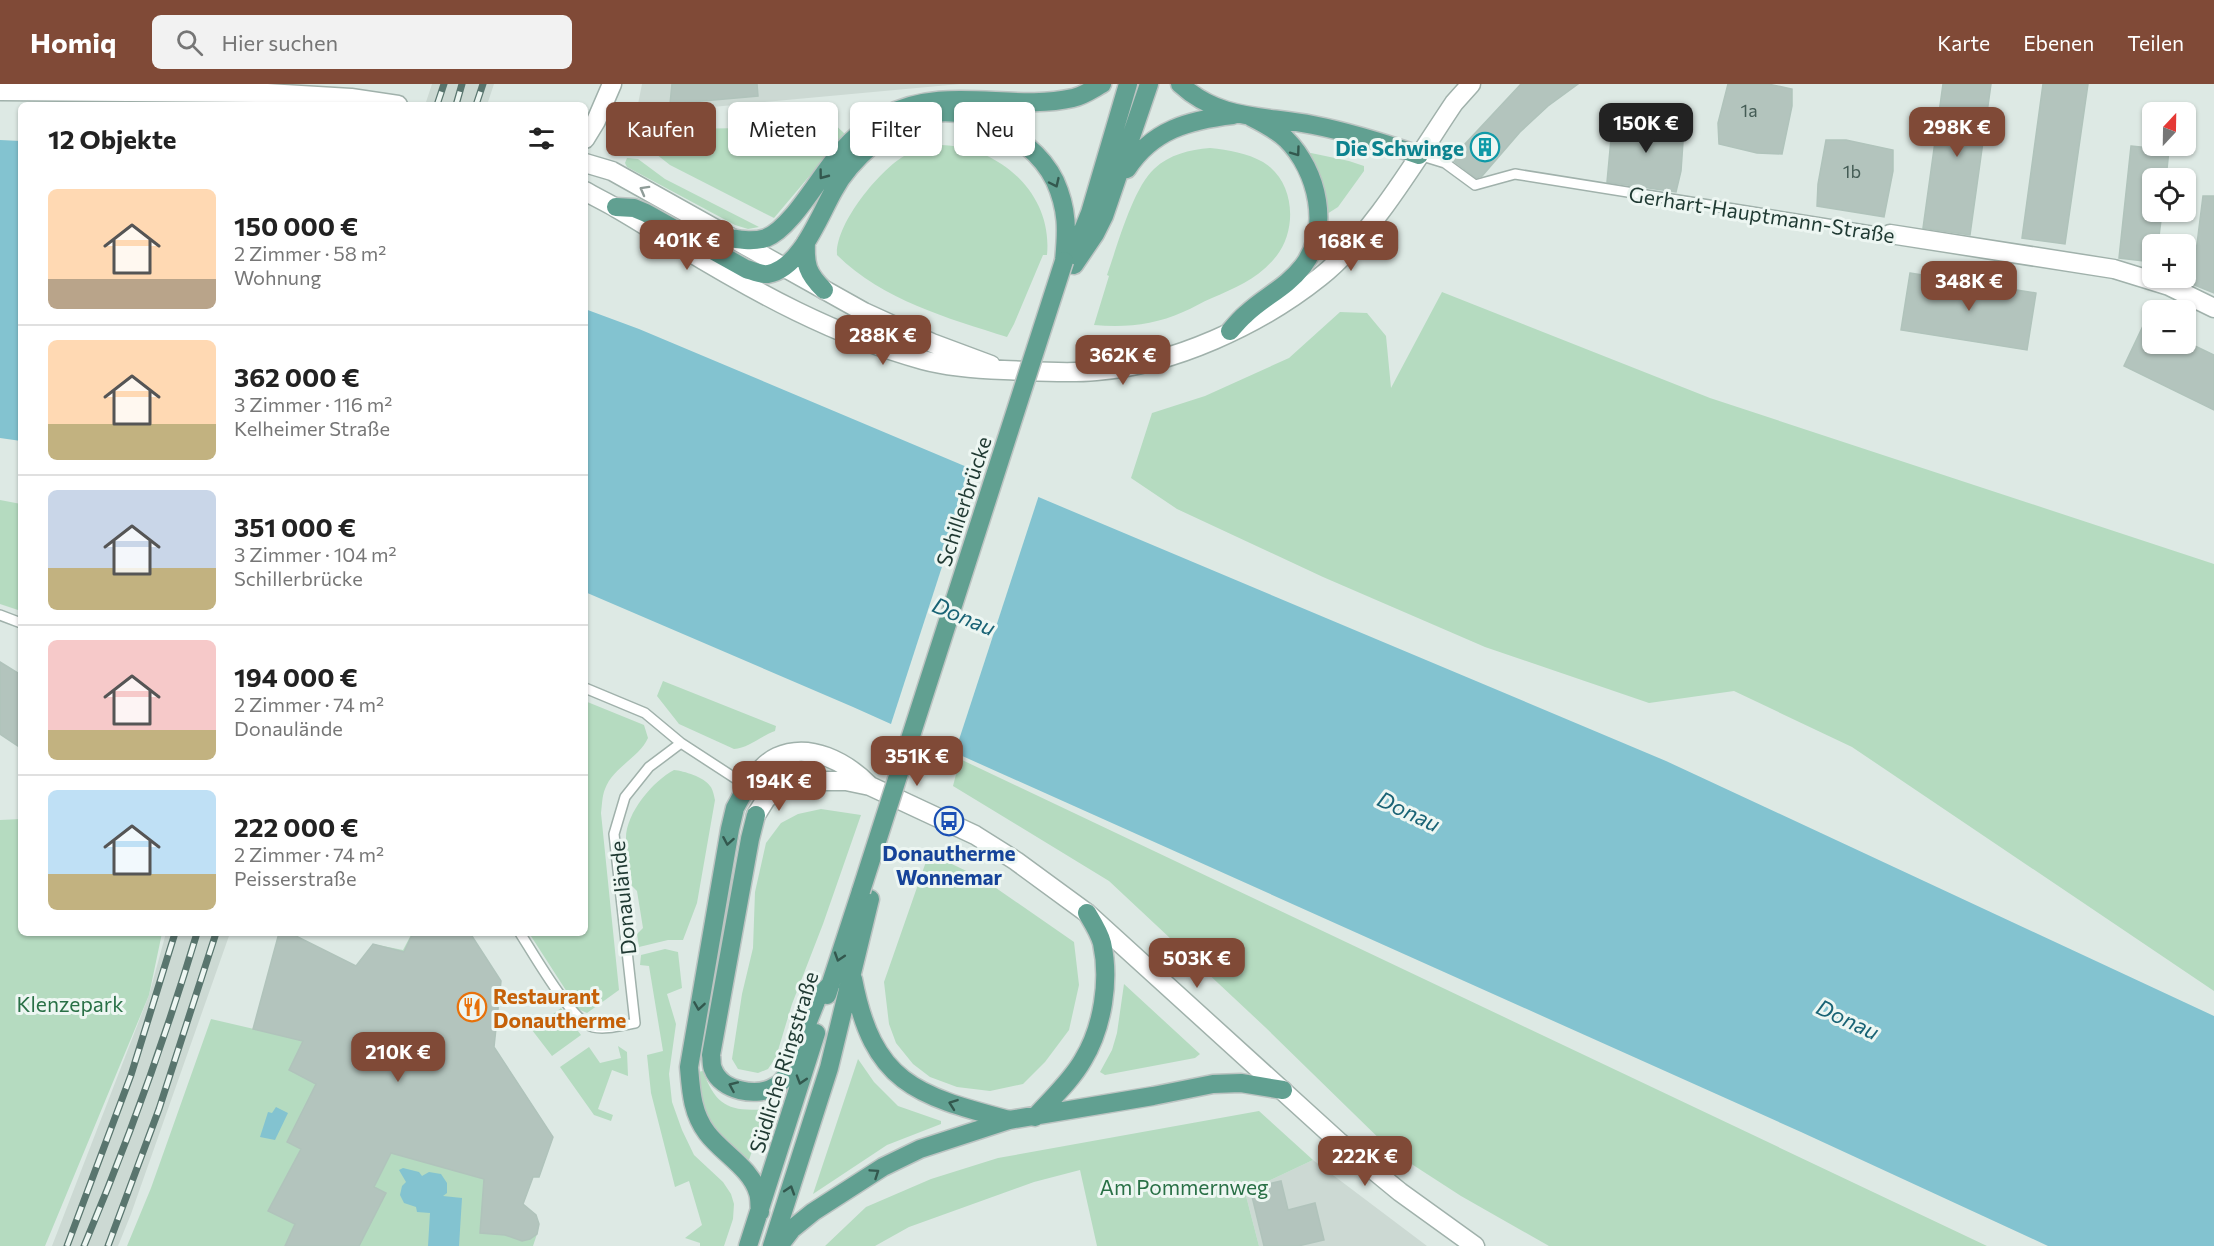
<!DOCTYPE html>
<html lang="de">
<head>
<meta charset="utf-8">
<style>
	:root { --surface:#fff; --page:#f2f2f2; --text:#222; --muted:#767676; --line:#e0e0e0; --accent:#804a37 }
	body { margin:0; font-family:Commissioner,sans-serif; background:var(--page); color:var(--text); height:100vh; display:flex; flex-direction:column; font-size:22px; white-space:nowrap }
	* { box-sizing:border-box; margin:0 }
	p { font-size:20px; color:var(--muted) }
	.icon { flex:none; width:33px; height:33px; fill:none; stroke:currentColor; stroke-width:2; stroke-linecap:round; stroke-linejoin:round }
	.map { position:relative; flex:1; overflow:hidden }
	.details { position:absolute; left:18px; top:18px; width:570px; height:834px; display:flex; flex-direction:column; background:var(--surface); border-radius:9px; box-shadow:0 2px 4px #0004 }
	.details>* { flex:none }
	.banner { position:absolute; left:606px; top:18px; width:570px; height:54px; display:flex; gap:12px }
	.needle { width:39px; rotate:22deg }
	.fabs { position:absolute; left:2142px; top:18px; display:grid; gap:12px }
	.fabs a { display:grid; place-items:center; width:54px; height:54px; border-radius:9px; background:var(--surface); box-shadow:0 2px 4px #0004; font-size:30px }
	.price { position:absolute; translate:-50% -51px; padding:0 14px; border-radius:12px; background:var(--accent); color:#fff; font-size:20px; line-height:39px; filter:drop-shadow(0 2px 3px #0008) }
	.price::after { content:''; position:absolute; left:50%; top:36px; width:18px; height:14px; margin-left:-9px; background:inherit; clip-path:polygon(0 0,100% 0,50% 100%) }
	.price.selected { background:#222; color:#fff }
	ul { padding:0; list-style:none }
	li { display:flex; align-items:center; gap:18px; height:150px; padding:0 30px }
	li+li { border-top:2px solid var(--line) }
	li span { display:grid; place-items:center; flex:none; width:168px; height:120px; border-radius:9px; color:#555 }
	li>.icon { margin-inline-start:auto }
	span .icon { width:72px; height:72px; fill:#fffc; stroke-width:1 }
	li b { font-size:26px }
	h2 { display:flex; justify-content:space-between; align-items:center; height:72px; padding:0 30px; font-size:26px }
	.chip { padding:0 21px; border-radius:9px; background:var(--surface); box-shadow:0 2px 4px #0004; font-size:21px; line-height:54px }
	.chip.selected { background:var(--accent); color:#fff }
	header { display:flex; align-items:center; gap:36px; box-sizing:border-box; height:84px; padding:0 30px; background:var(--accent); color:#fff }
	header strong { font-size:28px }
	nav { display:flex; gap:33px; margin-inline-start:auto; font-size:21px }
	.search { width:420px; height:54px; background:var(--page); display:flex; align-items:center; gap:15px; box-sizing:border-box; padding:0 21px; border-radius:9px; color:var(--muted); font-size:22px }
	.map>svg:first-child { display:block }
	.built { fill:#ccd9d3 }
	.green { fill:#b5dbc0 }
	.water { fill:#83c3d0 }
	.pier { fill:#dde9e4 }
	.building { fill:#b3c4bd; stroke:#b0c3bb; stroke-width:1.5 }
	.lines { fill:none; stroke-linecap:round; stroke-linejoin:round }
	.service-casing { stroke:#a0b1ab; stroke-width:12 }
	.minor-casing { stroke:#a0b1ab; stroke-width:21 }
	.tertiary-casing { stroke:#a0b1ab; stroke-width:21 }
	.primary-casing { stroke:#bcc4c2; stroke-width:21 }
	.service { stroke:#fff; stroke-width:9 }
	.minor { stroke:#fff; stroke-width:18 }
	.tertiary { stroke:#fff; stroke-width:18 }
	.primary { stroke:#61a091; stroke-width:18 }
	.rail-casing { stroke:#59756e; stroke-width:7 }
	.rail { stroke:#edf6f2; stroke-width:4.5; stroke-dasharray:14; stroke-linecap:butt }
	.primary-bridge-casing { stroke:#bcc4c2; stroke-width:21; stroke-linecap:butt }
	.primary-bridge { stroke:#61a091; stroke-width:18 }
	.oneway { stroke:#33584e }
	.oneway2 { stroke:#8f9c98 }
	.labels { text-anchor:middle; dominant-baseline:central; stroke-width:6; stroke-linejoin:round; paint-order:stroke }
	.number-label { font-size:18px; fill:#445c55 }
	.culture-label { font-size:21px; font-weight:bold; fill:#0d838f; stroke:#edf6f2; text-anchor:end }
	.street-label { font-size:21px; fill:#1f3932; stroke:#edf6f2 }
	.transit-label { font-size:21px; font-weight:bold; fill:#164399; stroke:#edf6f2 }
	.food-label { font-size:21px; font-weight:bold; fill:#c56008; stroke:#edf6f2; text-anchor:start }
	.park-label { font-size:21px; fill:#297046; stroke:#edf6f2 }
	.water-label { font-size:22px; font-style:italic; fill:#196375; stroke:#edf6f2 }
</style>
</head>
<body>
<header>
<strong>Homiq</strong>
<div class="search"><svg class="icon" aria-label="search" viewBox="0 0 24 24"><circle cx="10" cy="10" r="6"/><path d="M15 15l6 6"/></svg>Hier suchen</div>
<nav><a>Karte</a><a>Ebenen</a><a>Teilen</a></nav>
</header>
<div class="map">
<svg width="2214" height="1162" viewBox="0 0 2214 1162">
	<rect width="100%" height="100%" fill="#dde9e4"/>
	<path class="built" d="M 432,0 L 494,0 L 487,21 L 425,21 Z
		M 642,0 L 960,0 L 636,30 Z
		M 166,849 L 230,849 L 131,1130 L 118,1162 L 52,1162 L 149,911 Z
		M 1313,1076 L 1427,1162 L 1259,1162 L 1245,1108 Z"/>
	<path class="green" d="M 829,35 L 845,50 L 774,134 L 670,81 L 647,63 L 643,54 L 657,48 L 677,45 L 809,43 Z
		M 940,61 C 999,62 1053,109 1047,171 L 1043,171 L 1014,240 L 1007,253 C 947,234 883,216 837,171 C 835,140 879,87 904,72 C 915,65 928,63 940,61 Z
		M 1210,64 C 1229,66 1247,69 1263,78 C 1296,98 1298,148 1274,175 C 1257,195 1235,204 1212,214 C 1202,218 1193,224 1183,228 C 1154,241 1125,244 1094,241 L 1109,192 L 1107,191 C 1117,163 1133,104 1154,85 C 1170,70 1189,66 1210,64 Z
		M 1311,69 L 1349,77 L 1364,82 L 1364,87 L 1338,123 L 1327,130 C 1326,108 1319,88 1306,70 Z
		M 627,74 L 638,75 L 665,95 L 759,143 L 748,145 L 735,141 L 627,83 L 625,79 Z
		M 1442,208 L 1710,314 L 2214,480 L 2214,907 L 1852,663 L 1734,607 L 1649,619 L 1485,563 L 1323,493 L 1177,425 L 1131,394 L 1152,329 L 1205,312 L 1289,274 L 1340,228 L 1367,229 L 1386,252 L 1391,304 Z
		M 0,416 L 21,420 L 21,527 L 0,520 Z
		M 663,597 L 776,642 L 775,647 C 761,652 748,664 734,665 L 679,640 L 657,612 Z
		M 585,617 L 644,641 L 648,654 C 639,674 613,683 605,705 C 602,712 602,722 601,729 L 619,906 L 587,929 L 578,925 L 529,849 L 585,849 Z
		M 960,675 L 1987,1162 L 1549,1162 L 1461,1112 L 1393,1068 L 1265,943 L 1109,797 L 953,702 Z
		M 674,686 C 684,687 704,693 710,702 C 713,705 714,712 715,716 L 697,819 L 683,856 L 668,856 L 639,863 L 637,850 L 643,844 L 637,807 L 631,801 C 629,786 625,769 626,754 C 626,729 653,697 674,686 Z
		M 821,725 L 861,731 L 823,840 L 792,920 L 776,973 L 768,985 L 758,989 L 738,985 L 732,975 L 742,910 L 753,864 L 755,808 L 766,759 L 781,739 L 798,730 Z
		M 21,735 L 21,849 L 162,849 L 149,911 L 45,1162 L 0,1162 L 0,736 Z
		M 929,769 L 983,795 L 1074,858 L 1079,901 L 1069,946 L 1045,978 L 1023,1000 L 990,1007 L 957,1003 L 930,993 L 913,980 L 896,959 L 889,940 L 884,898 Z
		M 279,849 L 290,849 L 356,882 L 373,860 L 403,866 L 412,849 L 470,849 L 501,897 L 494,963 L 553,1053 L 539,1093 L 533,1093 L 522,1123 L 537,1150 L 533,1162 L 127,1162 L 151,1104 L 211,935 L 254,945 Z
		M 665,865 L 678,868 L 682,904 L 667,910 L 676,940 L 669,990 L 672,1018 L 682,1046 L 694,1071 L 723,1098 L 731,1110 L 734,1120 L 733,1135 L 724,1162 L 700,1162 L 700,1159 L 685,1154 L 702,1141 L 689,1097 L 675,1103 L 651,1009 L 647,971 L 663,967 L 649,882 L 640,881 L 641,871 Z
		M 1124,900 L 1200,970 L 1195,974 L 1105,991 L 1100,988 L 1112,966 L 1117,949 Z
		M 561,924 L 581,951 L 552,972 L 532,946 Z
		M 618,962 L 627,968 L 628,992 L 612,986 L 598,1025 L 613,1031 L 611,1037 L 594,1031 L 560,983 L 589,963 L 600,979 L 621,974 Z
		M 858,975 L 874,998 L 898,1022 L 941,1037 L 941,1040 L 887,1061 L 813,1110 Z
		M 703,987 C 716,1022 729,1028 766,1025 L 749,1076 C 714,1047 701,1034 697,988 Z
		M 1259,1027 L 1313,1076 L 1245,1108 L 1259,1162 L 1097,1162 L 1080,1086 L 1034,1098 L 909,1143 L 875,1162 L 825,1162 L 866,1123 L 931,1095 L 998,1074 Z"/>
	<path class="water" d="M 0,56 L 21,57 L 21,357 L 0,354 Z
		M 585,225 L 639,245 L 1666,677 L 2214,932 L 2214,1162 L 2048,1162 L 1801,1048 L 853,623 L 585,508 Z
		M 276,1023 L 288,1029 L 275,1056 L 260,1053 L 268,1028 L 272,1029 Z
		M 403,1084 L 419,1088 L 422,1092 L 429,1088 L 441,1090 L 447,1099 L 447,1109 L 443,1112 L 462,1114 L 459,1162 L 428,1162 L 430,1129 L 417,1128 L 416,1123 L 404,1119 L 400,1111 L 402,1102 L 406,1098 L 399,1086 Z"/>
	<path class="pier" d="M 974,384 L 1039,411 L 954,671 L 890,643 Z"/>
	<path class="building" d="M 672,0 L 757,0 L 758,12 L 670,20 Z
		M 1521,0 L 1578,0 L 1548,22 L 1520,48 L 1482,92 L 1476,94 L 1451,75 Z
		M 1728,0 L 1768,0 L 1792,5 L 1792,22 L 1782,70 L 1757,69 L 1719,60 L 1718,39 Z
		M 1943,0 L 1991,0 L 1970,151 L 1923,144 Z
		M 2043,0 L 2088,0 L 2065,160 L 2022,154 Z
		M 1618,33 L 1665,38 L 1684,43 L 1681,87 L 1676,108 L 1607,98 L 1611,55 Z
		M 1826,56 L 1846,56 L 1893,66 L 1893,87 L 1884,133 L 1817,122 L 1818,100 Z
		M 2131,62 L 2169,66 L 2166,94 L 2152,94 L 2152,128 L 2162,128 L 2158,160 L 2152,160 L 2152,178 L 2119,174 Z
		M 2203,112 L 2214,112 L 2214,209 L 2192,200 Z
		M 1910,189 L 2036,209 L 2027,266 L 1901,246 Z
		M 2152,223 L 2152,260 L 2191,260 L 2214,271 L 2214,326 L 2124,282 Z
		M 0,578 L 21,591 L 21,664 L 0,650 Z
		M 279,849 L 290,849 L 356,882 L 373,860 L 404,868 L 413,849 L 470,849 L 501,897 L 494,963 L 553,1053 L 539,1093 L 533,1093 L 523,1120 L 536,1131 L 539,1140 L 537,1150 L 530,1155 L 522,1157 L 505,1151 L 480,1149 L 484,1095 L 391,1069 L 374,1103 L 386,1109 L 359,1162 L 285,1162 L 295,1140 L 268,1127 L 301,1065 L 287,1058 L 316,1000 L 289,986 L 303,957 L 253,945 Z
		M 1281,1097 L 1288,1126 L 1315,1119 L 1324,1156 L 1298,1162 L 1264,1162 L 1250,1104 Z"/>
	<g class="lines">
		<g class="service-casing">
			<path id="service" d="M 1419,71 L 1445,79 L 1475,101 L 1515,90 L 1890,150
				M 0,531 L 21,539
				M 585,604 L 645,629 L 681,659
				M 520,849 C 533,869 572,938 593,943 C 606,946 622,941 635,939 L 614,750 L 625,713 L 649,683 L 681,659 L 747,702 L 777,704"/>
		</g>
		<g class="minor-casing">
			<path id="minor" d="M 1890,150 L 2114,185 L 2169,202 L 2214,224"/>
		</g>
		<g class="tertiary-casing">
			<path id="tertiary" d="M 0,7 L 267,9 L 351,14 L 398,21
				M 585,55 L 596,37 L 612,0
				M 585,79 L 612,87 L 864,228 L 932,259 L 991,281
				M 585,107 C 595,113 606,118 616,124 C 637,136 657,149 678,161 C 755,208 835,252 923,276 C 949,283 976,285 1004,286 C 1034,287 1065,290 1096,287 C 1173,281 1260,241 1320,193 C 1371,153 1417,74 1454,19 L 1471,0
				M 747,702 C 755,692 764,679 777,673 C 810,658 846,678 869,701
				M 756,731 L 766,715 L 779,704 L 811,697 L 846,697 L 870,702 L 975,751 L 1016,777 L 1087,829 L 1338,1057 L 1400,1108 L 1475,1162"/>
		</g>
		<g class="primary-casing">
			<path id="primary" d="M 1180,0 C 1220,37 1263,31 1313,41 C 1349,48 1384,59 1419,71
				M 1127,85 C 1152,46 1189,36 1233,31
				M 616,123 L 634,124 L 646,129 L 746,185 C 753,187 761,191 768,190 C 801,184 819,132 834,106 C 843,89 857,74 872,61 C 907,30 943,18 988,38 C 1015,50 1042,70 1055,97 C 1068,126 1067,147 1064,177
				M 730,154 C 742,156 753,158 766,154 C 792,144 820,91 840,69 C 853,54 868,41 885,32 C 945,0 1011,28 1073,14 C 1083,12 1093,5 1102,0
				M 806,158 C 805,181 807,189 824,206
				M 1077,161 L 1090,129 L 1128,0
				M 1074,181 L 1095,150 L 1104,132 L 1149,0
				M 1230,247 C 1235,241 1240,235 1246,230 C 1265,212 1286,204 1303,182 C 1331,145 1318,87 1286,55 C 1275,45 1263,39 1251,33
				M 747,702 L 735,724 L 730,745 L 689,983 C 691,1007 692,1029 707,1049 C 722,1069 751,1084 758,1109 C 760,1115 759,1122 760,1128
				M 756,731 L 750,755 L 711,971 C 712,975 711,981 713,985 C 721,1007 757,1014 776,1002 C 780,1000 783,996 786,992 L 817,915 L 831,900
				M 853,895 C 873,999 915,1011 1009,1036
				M 827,911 L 861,807
				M 1035,1033 C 1052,1014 1071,997 1083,976 C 1103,943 1110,896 1102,859 C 1099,848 1093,839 1087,829
				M 748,1162 L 816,949
				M 772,1162 L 829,984 L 870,815
				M 779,1162 L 792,1145 L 813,1128 L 883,1083 L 920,1065 L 1009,1036 L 1153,1012 L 1213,1000 L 1241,999 L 1283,1006"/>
		</g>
		<use href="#service" class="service"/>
		<use href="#minor" class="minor"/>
		<use href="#tertiary" class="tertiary"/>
		<use href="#primary" class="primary"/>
		<g class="rail-casing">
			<path id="rail" d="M 437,21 L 444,0
				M 456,21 L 462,0
				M 476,21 L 483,0
				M 67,1162 L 131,991 L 175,849
				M 84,1162 C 127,1060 165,955 197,849
				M 108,1162 L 159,1025 L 216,849"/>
		</g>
		<use href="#rail" class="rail"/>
		<g class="primary-bridge-casing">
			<path id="primary-bridge" d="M 861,807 L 1064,177"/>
		</g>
		<use href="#primary-bridge" class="primary-bridge"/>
	</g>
	<defs><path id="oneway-chevron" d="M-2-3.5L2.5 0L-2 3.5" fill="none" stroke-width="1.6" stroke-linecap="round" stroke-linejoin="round" transform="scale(1.5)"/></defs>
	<g class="oneway">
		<use href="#oneway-chevron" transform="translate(1296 68) rotate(54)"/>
		<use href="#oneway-chevron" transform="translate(823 91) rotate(127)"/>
		<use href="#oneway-chevron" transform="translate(1055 99) rotate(65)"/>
		<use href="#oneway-chevron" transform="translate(728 757) rotate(100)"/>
		<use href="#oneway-chevron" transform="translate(839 873) rotate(108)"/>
		<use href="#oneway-chevron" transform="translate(699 922) rotate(99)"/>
		<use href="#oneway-chevron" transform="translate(801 996) rotate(107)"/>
		<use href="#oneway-chevron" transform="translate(733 1002) rotate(-156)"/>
		<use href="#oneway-chevron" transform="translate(953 1020) rotate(-160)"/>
		<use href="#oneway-chevron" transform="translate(875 1089) rotate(-34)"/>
		<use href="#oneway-chevron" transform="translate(790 1106) rotate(-72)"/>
	</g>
	<use class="oneway2" href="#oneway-chevron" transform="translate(644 106) rotate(-151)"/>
	<defs>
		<g id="building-ring" transform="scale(1.5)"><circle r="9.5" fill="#edf6f2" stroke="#0f9aa8" stroke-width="1.5"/><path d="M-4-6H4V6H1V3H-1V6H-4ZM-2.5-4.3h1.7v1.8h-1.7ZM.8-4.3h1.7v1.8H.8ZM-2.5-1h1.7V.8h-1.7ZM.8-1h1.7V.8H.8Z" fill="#0f9aa8"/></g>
		<g id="bus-ring" transform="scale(1.5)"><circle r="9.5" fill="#edf6f2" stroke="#1a4fb4" stroke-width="1.5"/><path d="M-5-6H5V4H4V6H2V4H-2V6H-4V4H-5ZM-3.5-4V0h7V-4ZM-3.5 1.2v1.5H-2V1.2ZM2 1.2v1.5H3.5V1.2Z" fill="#1a4fb4"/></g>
		<g id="restaurant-ring" transform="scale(1.5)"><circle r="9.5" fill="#edf6f2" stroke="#e8710a" stroke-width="1.5"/><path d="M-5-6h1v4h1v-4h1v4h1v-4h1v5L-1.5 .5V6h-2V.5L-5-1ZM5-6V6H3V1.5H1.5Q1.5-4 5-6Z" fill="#e8710a"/></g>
	</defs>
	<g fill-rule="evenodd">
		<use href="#building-ring" x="1485" y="63"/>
		<use href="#bus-ring" x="949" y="737"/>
		<use href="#restaurant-ring" x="472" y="923"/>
	</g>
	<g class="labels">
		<g class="number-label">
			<text x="1749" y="26">1a</text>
			<text x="1852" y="87">1b</text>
		</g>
		<g class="culture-label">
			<text x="1464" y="63">Die Schwinge</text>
		</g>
		<g class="street-label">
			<text transform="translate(1762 130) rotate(9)">Gerhart-Hauptmann-Straße</text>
			<text transform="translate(963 417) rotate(-72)">Schillerbrücke</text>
			<text transform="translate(622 814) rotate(-96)">Donaulände</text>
			<text transform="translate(783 978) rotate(-73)">Südliche Ringstraße</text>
		</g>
		<g class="transit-label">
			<text x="949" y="768">Donautherme<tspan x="949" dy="24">Wonnemar</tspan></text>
		</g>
		<g class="food-label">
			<text x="493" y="911">Restaurant<tspan x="493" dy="24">Donautherme</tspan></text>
		</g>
		<g class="park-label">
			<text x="70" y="919">Klenzepark</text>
			<text x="1184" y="1102">Am Pommernweg</text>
		</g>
		<g class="water-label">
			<text transform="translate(964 532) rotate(23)">Donau</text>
			<text transform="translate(1409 727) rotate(25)">Donau</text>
			<text transform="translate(1848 935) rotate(25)">Donau</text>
		</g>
	</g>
</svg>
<div class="fabs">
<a><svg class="needle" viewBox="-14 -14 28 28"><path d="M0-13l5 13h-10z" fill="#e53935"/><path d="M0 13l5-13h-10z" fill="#767676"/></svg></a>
<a><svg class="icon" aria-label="locate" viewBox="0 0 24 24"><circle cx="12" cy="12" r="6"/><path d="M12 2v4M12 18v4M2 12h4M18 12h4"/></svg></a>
<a>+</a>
<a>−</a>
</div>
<b class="price selected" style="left:1646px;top:70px">150K €</b>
<b class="price" style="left:1957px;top:74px">298K €</b>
<b class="price" style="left:687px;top:187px">401K €</b>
<b class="price" style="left:1351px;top:188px">168K €</b>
<b class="price" style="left:1969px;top:228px">348K €</b>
<b class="price" style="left:883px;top:282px">288K €</b>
<b class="price" style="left:1123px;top:302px">362K €</b>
<b class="price" style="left:917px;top:703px">351K €</b>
<b class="price" style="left:779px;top:728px">194K €</b>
<b class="price" style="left:1197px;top:905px">503K €</b>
<b class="price" style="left:398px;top:999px">210K €</b>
<b class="price" style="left:1365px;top:1103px">222K €</b>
<div class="banner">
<a class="chip selected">Kaufen</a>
<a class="chip">Mieten</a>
<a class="chip">Filter</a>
<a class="chip">Neu</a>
</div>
<section class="details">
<h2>12 Objekte<svg class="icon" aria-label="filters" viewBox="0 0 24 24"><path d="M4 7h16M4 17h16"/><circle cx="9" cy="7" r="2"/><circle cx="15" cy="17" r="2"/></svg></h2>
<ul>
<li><span style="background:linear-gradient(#ffd9b3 75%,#b9a48a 0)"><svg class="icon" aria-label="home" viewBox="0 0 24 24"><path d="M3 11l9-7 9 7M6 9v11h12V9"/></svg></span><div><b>150 000 €</b><p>2 Zimmer · 58 m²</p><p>Wohnung</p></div></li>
<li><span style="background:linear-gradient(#ffd9b3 70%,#c2b280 0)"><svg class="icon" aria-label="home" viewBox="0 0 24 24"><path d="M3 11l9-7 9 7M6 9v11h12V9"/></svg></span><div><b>362 000 €</b><p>3 Zimmer · 116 m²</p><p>Kelheimer Straße</p></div></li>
<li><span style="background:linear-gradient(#c9d6e8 65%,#c2b280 0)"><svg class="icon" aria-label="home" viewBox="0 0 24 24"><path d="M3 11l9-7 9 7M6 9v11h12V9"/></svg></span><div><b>351 000 €</b><p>3 Zimmer · 104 m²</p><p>Schillerbrücke</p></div></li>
<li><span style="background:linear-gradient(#f6c9c9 75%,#c2b280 0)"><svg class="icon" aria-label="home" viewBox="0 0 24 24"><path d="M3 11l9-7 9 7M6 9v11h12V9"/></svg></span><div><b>194 000 €</b><p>2 Zimmer · 74 m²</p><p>Donaulände</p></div></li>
<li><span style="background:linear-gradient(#bfe0f5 70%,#c2b280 0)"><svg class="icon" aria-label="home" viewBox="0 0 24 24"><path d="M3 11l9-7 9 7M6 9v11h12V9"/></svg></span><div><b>222 000 €</b><p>2 Zimmer · 74 m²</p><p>Peisserstraße</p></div></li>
</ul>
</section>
</div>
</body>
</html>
